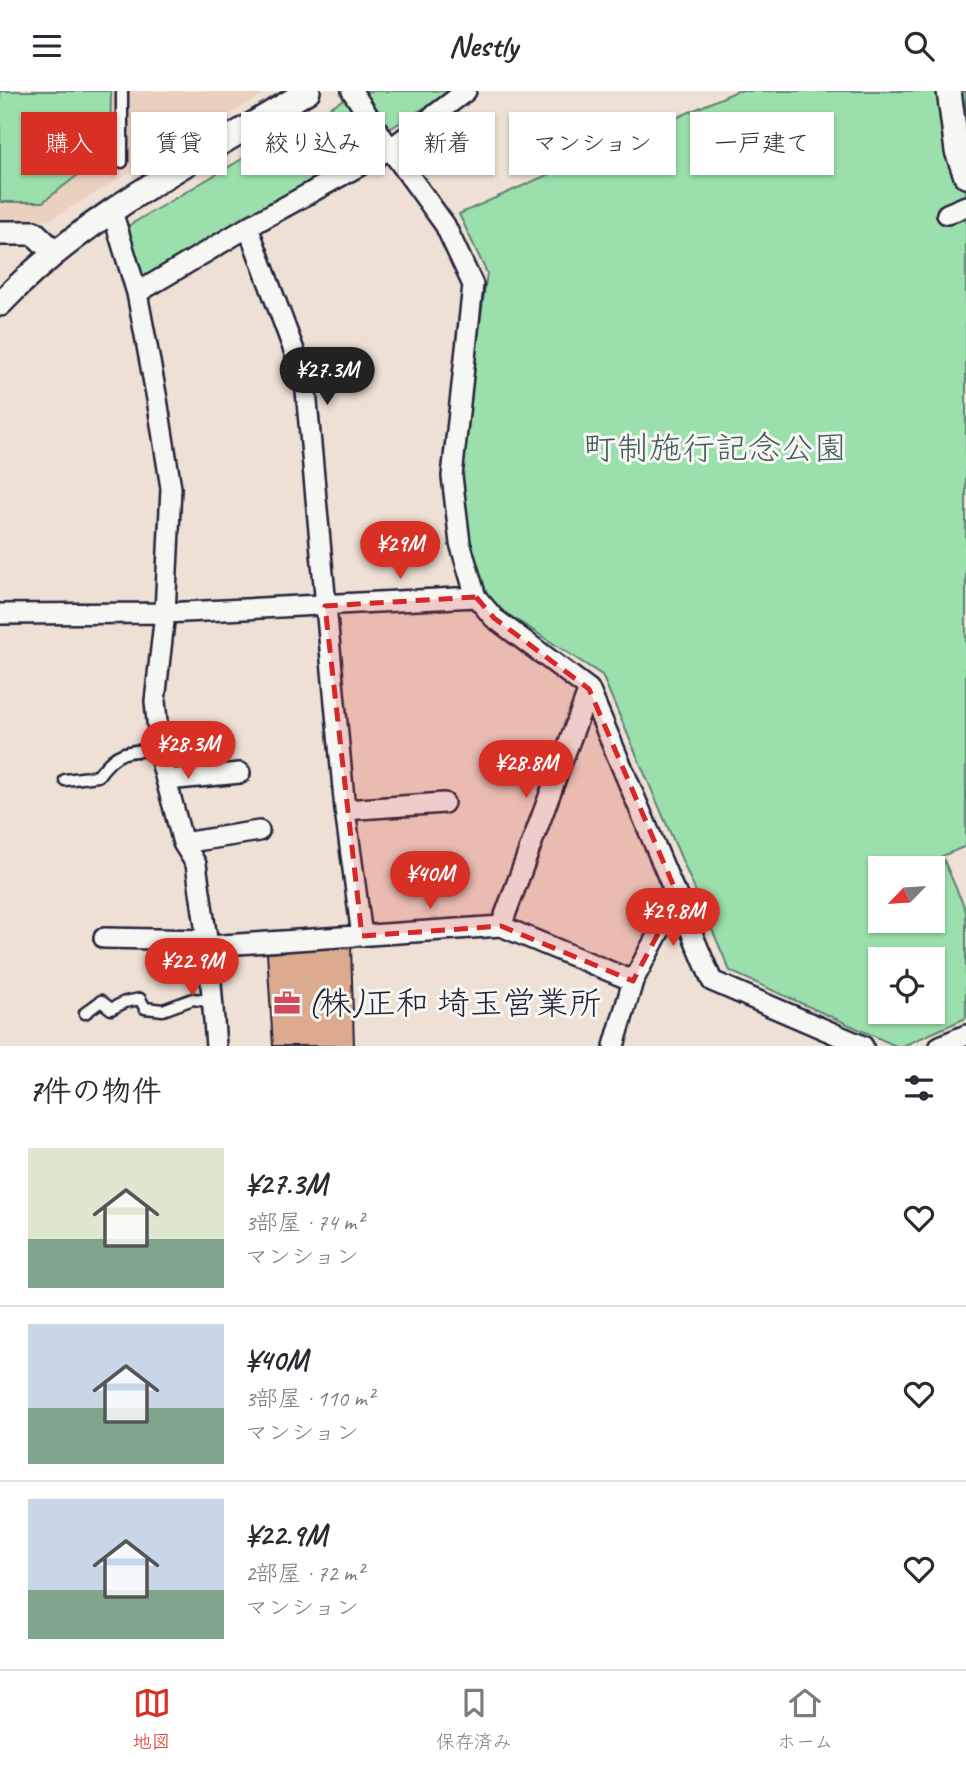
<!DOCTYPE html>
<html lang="ja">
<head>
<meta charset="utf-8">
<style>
	:root { --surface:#fff; --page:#f7f7f7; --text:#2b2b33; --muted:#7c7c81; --line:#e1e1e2; --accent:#d93025 }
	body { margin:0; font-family:Caveat,"Klee One",sans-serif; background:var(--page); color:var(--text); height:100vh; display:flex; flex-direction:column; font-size:26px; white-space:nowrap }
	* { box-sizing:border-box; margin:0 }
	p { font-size:23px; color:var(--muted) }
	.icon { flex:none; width:38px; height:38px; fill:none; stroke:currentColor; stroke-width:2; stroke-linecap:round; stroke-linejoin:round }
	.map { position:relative; height:955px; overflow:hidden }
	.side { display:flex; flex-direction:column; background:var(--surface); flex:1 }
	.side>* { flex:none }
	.banner { position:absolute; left:21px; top:21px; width:924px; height:63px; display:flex; gap:14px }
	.needle { width:46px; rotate:245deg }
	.fabs { position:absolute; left:868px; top:765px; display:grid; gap:14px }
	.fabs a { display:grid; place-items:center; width:77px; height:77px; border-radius:0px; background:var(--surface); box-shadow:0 2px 5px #0004; font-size:35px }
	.price { position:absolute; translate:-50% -60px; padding:0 16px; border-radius:24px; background:var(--accent); color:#fff; font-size:23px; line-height:46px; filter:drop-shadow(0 2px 4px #0008) }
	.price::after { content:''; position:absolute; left:50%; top:42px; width:21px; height:16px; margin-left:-10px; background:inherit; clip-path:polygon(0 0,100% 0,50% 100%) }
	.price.on { background:#222; color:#fff }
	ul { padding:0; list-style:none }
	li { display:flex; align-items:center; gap:21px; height:175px; padding:0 28px }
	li+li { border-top:2px solid var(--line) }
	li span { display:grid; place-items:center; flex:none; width:196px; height:140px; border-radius:0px; color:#555 }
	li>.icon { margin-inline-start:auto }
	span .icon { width:84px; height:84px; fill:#fffc; stroke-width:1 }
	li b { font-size:30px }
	h2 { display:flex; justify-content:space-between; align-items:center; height:84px; padding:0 28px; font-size:30px }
	.pill { padding:0 24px; border-radius:0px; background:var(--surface); box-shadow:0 2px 5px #0004; font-size:24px; line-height:63px }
	.pill.on { background:var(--accent); color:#fff }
	header { display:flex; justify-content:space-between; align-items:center; height:91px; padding:0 28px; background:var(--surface); font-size:32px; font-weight:700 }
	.menu { display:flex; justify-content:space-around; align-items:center; height:98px; border-top:2px solid var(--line); background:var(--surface); font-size:19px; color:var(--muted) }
	.menu a { display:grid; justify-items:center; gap:4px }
	.menu .on { color:var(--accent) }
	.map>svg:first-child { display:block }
	.built { fill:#e9d0bf }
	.green { fill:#9be0ac; stroke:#5e8174; stroke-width:2; fill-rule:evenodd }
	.building { fill:#dcab8f; stroke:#22223b; stroke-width:2 }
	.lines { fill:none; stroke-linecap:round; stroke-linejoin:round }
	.service-casing { stroke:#22223b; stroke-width:15 }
	.minor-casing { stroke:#22223b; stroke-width:24 }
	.tertiary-casing { stroke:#22223b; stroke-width:28 }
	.service { stroke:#f6f6f2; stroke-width:10 }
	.minor { stroke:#f6f6f2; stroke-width:19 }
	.tertiary { stroke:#f6f6f2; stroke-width:23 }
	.marked { fill:#d62828; fill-opacity:0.2; stroke:#d62828; stroke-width:5; stroke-dasharray:14 9; stroke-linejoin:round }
	.labels { text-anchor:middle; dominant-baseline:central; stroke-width:6; stroke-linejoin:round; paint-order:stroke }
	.park-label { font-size:33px; fill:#465b5d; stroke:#f6f6f2 }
	.poi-label { font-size:33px; fill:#22223b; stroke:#f6f6f2; text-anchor:start }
</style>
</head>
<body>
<header><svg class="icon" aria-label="menu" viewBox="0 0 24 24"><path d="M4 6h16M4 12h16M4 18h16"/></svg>Nestly<svg class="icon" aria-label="search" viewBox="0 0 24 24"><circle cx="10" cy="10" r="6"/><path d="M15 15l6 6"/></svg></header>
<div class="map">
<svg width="966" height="955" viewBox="0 0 966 955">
	<rect width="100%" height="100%" fill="#eee0d4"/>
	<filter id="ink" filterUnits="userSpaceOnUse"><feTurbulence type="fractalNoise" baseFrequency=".0143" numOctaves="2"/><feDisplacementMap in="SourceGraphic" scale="14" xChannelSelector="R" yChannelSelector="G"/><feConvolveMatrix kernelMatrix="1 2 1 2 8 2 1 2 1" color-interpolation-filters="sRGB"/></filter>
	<g filter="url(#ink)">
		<path class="built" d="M 0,0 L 269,0 L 49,129 L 0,128 Z"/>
		<path class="green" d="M 0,0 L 111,0 L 110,59 L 43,111 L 0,111 Z
			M 365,0 L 451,0 L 388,39 Z
			M 737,0 L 966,0 L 966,755 L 942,765 L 966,820 L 966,927 L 903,955 L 896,955 L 730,880 L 602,584 L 495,515 L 481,494 L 468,451 L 460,373 L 487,182 L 459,123 ZM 880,777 L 933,777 L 933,830 L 880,830 ZM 880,868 L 933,868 L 933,920 L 880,920 Z
			M 346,7 L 377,52 L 143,186 L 128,135 Z"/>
		<path class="building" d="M 351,855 L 354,955 L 273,955 L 267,862 Z"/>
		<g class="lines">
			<g class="service-casing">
				<path id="service" d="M 122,0 L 122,71
					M 65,689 L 98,685 C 117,658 129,659 160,660
					M 85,922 L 101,910 L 111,918 L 125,911 L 140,908 L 145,917 L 163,919 L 193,908 L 213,911"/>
			</g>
			<g class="minor-casing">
				<path id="minor" d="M 352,0 L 390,58 L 445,134 L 473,194 L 452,385 L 460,452 L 476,506 L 494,527 L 589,598 L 712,890 L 863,955
					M 112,120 L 137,202 L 157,308 L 171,397 L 165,522 L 155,610 L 161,670 L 183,752 L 196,773 L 208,855 L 216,955
					M 947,123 L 966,115
					M 248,136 L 305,289 L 345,719 L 362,845
					M 137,202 L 248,136 L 390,58 L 466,0
					M 0,523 L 165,522 L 476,506
					M 167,689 L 240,682
					M 345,719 L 444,712
					M 183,752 L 259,740
					M 501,835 L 589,598
					M 104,847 L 207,849
					M 208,855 L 501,835 L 633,890
					M 614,955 L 633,890 L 678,805
					M 940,955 L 966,944"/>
			</g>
			<g class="tertiary-casing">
				<path id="tertiary" d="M 949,0 L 957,60 L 966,85
					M 0,142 L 34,142 L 54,161
					M 0,213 C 84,124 204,64 308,0"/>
			</g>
			<use href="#service" class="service"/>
			<use href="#minor" class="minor"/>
			<use href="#tertiary" class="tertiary"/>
		</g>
	</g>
	<path class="marked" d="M 476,506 L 494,527 L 589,598 L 678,805 L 633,890 L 501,835 L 362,845 L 325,515 Z"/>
	<defs>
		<g id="office-bare" transform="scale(2.1)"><path d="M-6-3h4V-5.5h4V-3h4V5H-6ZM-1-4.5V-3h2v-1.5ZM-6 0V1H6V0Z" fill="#d1495b" stroke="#f6f6f2" stroke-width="2.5" paint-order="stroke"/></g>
	</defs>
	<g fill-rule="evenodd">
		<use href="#office-bare" x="287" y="912"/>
	</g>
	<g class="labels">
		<g class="park-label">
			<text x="715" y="357">町制施行記念公園</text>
		</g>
		<g class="poi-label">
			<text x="308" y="912">(株)正和 埼玉営業所</text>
		</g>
	</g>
</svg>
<div class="fabs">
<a><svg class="needle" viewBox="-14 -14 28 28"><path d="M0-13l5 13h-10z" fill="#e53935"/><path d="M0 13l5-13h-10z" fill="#7c7c81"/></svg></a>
<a><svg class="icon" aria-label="locate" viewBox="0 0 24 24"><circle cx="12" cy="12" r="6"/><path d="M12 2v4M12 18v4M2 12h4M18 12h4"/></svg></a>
</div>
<b class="price on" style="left:327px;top:316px">¥27.3M</b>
<b class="price" style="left:400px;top:490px">¥29M</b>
<b class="price" style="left:188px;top:690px">¥28.3M</b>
<b class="price" style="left:526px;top:709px">¥28.8M</b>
<b class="price" style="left:430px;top:820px">¥40M</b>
<b class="price" style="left:673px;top:857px">¥29.8M</b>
<b class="price" style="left:192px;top:907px">¥22.9M</b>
<div class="banner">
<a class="pill on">購入</a>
<a class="pill">賃貸</a>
<a class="pill">絞り込み</a>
<a class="pill">新着</a>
<a class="pill">マンション</a>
<a class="pill">一戸建て</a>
</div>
</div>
<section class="side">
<h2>7件の物件<svg class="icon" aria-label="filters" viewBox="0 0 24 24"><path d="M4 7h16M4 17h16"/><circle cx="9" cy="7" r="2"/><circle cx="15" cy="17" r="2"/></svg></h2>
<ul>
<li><span style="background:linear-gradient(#dfe7d0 65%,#7fa58c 0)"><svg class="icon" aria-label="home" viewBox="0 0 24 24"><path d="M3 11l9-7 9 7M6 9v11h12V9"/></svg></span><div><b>¥27.3M</b><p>3部屋 · 74 m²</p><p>マンション</p></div><svg class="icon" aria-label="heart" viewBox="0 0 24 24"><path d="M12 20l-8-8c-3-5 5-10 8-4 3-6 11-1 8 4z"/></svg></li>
<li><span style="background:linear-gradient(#c9d6e8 60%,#7fa58c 0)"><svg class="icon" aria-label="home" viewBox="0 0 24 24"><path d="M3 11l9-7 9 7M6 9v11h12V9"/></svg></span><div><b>¥40M</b><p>3部屋 · 110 m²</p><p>マンション</p></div><svg class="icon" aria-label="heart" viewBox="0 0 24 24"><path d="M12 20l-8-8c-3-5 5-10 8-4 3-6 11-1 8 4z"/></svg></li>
<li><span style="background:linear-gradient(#c9d6e8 65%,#7fa58c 0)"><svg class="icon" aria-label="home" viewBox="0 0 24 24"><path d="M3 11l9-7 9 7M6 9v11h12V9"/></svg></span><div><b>¥22.9M</b><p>2部屋 · 72 m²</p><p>マンション</p></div><svg class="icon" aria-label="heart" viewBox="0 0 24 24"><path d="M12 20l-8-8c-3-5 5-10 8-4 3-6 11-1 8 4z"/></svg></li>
</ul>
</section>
<nav class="menu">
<a class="on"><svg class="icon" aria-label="map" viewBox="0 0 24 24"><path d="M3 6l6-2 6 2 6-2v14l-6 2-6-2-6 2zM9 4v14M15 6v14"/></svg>地図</a>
<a><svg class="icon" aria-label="saved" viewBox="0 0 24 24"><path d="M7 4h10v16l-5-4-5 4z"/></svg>保存済み</a>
<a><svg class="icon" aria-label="home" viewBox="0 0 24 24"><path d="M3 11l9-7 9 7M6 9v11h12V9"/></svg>ホーム</a>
</nav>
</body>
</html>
